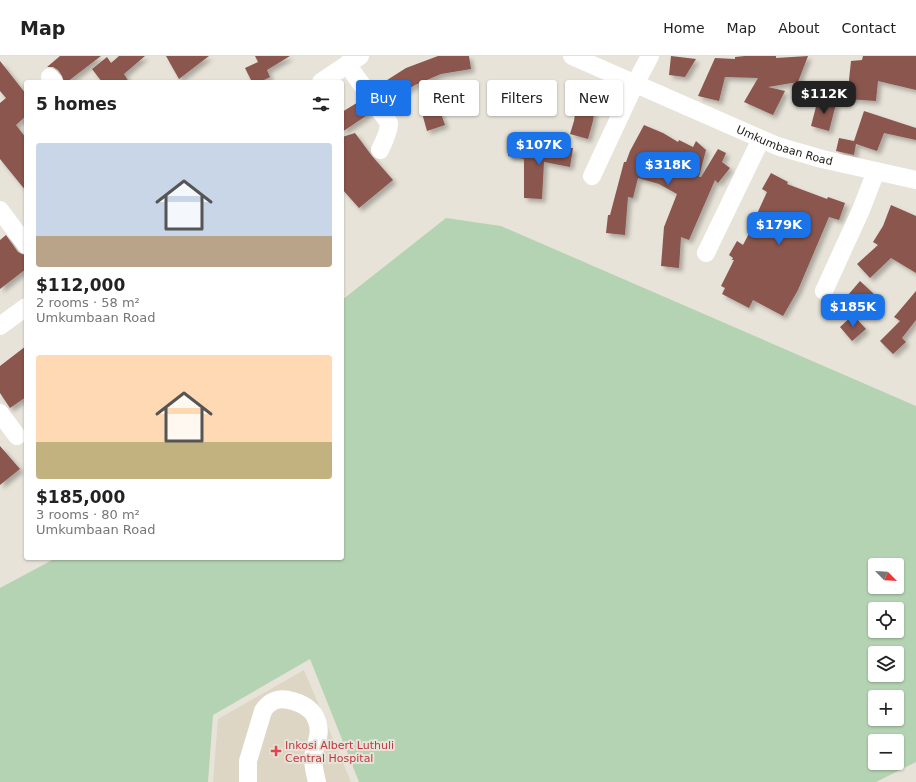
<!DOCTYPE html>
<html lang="en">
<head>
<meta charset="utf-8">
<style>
	:root { --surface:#fff; --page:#f6f6f6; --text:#222; --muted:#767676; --line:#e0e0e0; --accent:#1a73e8 }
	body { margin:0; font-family:"DejaVu Sans",sans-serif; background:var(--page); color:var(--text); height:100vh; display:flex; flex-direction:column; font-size:15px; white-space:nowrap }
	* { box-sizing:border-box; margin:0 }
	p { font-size:13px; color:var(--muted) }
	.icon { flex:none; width:22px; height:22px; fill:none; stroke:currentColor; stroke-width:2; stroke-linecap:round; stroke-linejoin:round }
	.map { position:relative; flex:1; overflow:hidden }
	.panel { position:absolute; left:24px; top:24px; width:320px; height:480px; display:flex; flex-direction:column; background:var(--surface); border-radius:4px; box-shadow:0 1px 3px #0004 }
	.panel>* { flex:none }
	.hud { position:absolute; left:356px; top:24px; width:380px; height:36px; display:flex; gap:8px }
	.needle { width:26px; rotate:114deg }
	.controls { position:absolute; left:868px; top:502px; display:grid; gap:8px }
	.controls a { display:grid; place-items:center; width:36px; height:36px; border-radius:4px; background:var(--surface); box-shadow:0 1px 3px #0004; font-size:20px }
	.price { position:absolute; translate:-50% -34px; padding:0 9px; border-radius:8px; background:var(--accent); color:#fff; font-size:13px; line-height:26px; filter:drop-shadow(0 1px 2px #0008) }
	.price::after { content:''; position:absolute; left:50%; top:24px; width:12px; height:9px; margin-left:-6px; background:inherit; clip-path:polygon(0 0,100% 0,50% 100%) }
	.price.current { background:#222; color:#fff }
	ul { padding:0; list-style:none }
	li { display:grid; align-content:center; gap:8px; height:212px; padding:0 12px }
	li span { display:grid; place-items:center; height:124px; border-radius:4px; color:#555 }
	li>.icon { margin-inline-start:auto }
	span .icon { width:72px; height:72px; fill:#fffc; stroke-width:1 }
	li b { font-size:17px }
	h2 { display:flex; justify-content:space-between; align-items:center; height:48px; padding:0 12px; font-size:17px }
	.pill { padding:0 14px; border-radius:4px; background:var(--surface); box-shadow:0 1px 3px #0004; font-size:14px; line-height:36px }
	.pill.current { background:var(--accent); color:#fff }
	header { display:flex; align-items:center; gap:24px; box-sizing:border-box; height:56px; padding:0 20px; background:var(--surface); border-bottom:1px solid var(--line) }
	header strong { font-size:19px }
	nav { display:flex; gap:22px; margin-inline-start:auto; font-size:14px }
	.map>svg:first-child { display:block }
	.built { fill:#ddd6c4 }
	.green { fill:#b4d3b2; fill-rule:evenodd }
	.building { fill:#8a564d; filter:url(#shadow) }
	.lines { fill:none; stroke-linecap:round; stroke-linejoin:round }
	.minor { stroke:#fff; stroke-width:18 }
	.health-dot { fill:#e0444e; stroke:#e7e3d8; stroke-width:1.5 }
	.labels { text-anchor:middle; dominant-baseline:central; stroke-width:4; stroke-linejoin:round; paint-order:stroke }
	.street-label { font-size:11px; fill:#1b1916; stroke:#e7e3d8 }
	.health-label { font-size:11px; fill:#be3a42; stroke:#e7e3d8; text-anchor:start }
</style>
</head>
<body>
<header>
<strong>Map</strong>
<nav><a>Home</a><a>Map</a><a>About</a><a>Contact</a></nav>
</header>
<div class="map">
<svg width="916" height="726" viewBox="0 0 916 726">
	<defs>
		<filter id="shadow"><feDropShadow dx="3.5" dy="3.5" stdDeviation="2" flood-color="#0004"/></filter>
	</defs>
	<rect width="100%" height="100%" fill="#e7e3d8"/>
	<path class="built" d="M 304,614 L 351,726 L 213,726 L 218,663 Z"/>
	<path class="green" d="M 446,162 L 501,170 L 916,350 L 916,706 L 876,726 L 359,726 L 310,603 L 213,659 L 208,726 L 0,726 L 0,532 L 56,502 L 342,502 L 342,244 ZM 875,509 L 897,509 L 897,531 L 875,531 ZM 875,553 L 897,553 L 897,575 L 875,575 ZM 875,597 L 897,597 L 897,619 L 875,619 ZM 875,641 L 897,641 L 897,663 L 875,663 ZM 875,685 L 897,685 L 897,707 L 875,707 Z"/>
	<path class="building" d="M 60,0 L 101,0 L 67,26 L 64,26 L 62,20 L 58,14 L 53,11 L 47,11 Z
		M 119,0 L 145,0 L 124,18 L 129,26 L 102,26 L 92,13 L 107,1 L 111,7 Z
		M 166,0 L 209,0 L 179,23 Z
		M 255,0 L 290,0 L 267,14 L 270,21 L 260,26 L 252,26 L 245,12 L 258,6 Z
		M 438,0 L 469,0 L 471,13 L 441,18 L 415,29 L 394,42 L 384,26 L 406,12 Z
		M 671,0 L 696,3 L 685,21 L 669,19 Z
		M 745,0 L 776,0 L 776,2 L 808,0 L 798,26 L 768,31 L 785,35 L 773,59 L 744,46 L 758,22 L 725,21 L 719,45 L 698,40 L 715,2 L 735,3 L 735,1 Z
		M 863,0 L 916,0 L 916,34 L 878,25 L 876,45 L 847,43 L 851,5 L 862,4 Z
		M 0,5 L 26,38 L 26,60 L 16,69 L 26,82 L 26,135 L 0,103 L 0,47 L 6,42 L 0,35 Z
		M 578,36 L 596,39 L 593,65 L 588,83 L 570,78 L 574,65 Z
		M 818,43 L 836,48 L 829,75 L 811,70 Z
		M 360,45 L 369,58 L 342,76 L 342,56 Z
		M 439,52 L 445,69 L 427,75 L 422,57 Z
		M 864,55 L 916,72 L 916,84 L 884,77 L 877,95 L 856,88 L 854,99 L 836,95 L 839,82 L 854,85 Z
		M 644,69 L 663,77 L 678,86 L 679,84 L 693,91 L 696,85 L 706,94 L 699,121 L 701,121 L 718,93 L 726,97 L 722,106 L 730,112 L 718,127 L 715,124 L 689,184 L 681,181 L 679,212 L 661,210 L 664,171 L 677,138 L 659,128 L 638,122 L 633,142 L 628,141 L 625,179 L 606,177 L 608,159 L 610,159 L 624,106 L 626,106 L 630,95 Z
		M 355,77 L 372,100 L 393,124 L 359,152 L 342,133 L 342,81 Z
		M 573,92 L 570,111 L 544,106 L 542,143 L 524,142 L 524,103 L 508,100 L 509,93 Z
		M 771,117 L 788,126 L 787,128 L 827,143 L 828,141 L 845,147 L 839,164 L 829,161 L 798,234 L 783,260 L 753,244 L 749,252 L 722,238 L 725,232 L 721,230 L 734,204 L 732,204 L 733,202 L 729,199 L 737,185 L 743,189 L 757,162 L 755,162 L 767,136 L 762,133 Z
		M 891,149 L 916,160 L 916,217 L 891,202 L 870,222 L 857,208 L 878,189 L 873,186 L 883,170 Z
		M 6,179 L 18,196 L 22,198 L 26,199 L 26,213 L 0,233 L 0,184 Z
		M 860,225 L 874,238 L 862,252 L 848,239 Z
		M 916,235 L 916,264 L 902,282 L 906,286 L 893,298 L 880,285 L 900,265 L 894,261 Z
		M 853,259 L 866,273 L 852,285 L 840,271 Z
		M 26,290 L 26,341 L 10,352 L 0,337 L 0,310 Z
		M 0,390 L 20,413 L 0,429 Z"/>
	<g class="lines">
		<g class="minor">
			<path id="s1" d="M 572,0 L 777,90 L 822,103 L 916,124"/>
			<path d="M 347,8 L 389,67 C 389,77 384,85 380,94"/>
			<path d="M 50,21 L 54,26"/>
			<path d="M 321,26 L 360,0"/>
			<path d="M 592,120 L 635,28 L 650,0"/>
			<path d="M 0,154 L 26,189"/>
			<path d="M 706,197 L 761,83"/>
			<path d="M 824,235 L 861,154 L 876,115"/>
			<path d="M 0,270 L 26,251"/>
			<path d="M 0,357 L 17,380"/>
			<path d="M 248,726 L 248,705 L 263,655 C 266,650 269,647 274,645 C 284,640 303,647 311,655 C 314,658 317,664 318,669 C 321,680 314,691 313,702 C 313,710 315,718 317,726"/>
		</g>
	</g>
	<path class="health-dot" d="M274 689h4v4h4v4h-4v4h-4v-4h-4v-4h4z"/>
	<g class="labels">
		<g class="street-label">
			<text stroke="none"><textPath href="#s1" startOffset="231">Umkumbaan Road</textPath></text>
		</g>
		<g class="health-label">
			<text x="285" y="689">Inkosi Albert Luthuli<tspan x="285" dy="13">Central Hospital</tspan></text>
		</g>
	</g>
</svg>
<div class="controls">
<a><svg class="needle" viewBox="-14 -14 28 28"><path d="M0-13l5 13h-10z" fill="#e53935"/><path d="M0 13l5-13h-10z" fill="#767676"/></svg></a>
<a><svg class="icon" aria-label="locate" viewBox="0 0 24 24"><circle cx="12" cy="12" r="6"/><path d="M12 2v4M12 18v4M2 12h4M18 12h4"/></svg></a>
<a><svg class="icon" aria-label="layers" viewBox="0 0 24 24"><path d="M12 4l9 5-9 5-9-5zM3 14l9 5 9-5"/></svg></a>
<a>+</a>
<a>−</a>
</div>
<b class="price current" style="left:824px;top:59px">$112K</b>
<b class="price" style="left:539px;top:110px">$107K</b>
<b class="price" style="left:668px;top:130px">$318K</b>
<b class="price" style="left:779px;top:190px">$179K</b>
<b class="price" style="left:853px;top:272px">$185K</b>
<div class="hud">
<a class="pill current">Buy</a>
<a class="pill">Rent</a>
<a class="pill">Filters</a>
<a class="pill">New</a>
</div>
<section class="panel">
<h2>5 homes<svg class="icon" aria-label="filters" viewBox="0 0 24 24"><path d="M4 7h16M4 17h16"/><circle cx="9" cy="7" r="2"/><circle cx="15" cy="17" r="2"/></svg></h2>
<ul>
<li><span style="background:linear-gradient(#c9d6e8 75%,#b9a48a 0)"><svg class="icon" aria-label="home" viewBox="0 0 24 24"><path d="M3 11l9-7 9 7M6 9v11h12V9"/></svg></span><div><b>$112,000</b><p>2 rooms · 58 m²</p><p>Umkumbaan Road</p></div></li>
<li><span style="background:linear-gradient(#ffd9b3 70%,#c2b280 0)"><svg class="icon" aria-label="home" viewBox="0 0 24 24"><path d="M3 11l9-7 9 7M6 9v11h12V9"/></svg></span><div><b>$185,000</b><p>3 rooms · 80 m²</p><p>Umkumbaan Road</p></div></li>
</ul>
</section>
</div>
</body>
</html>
